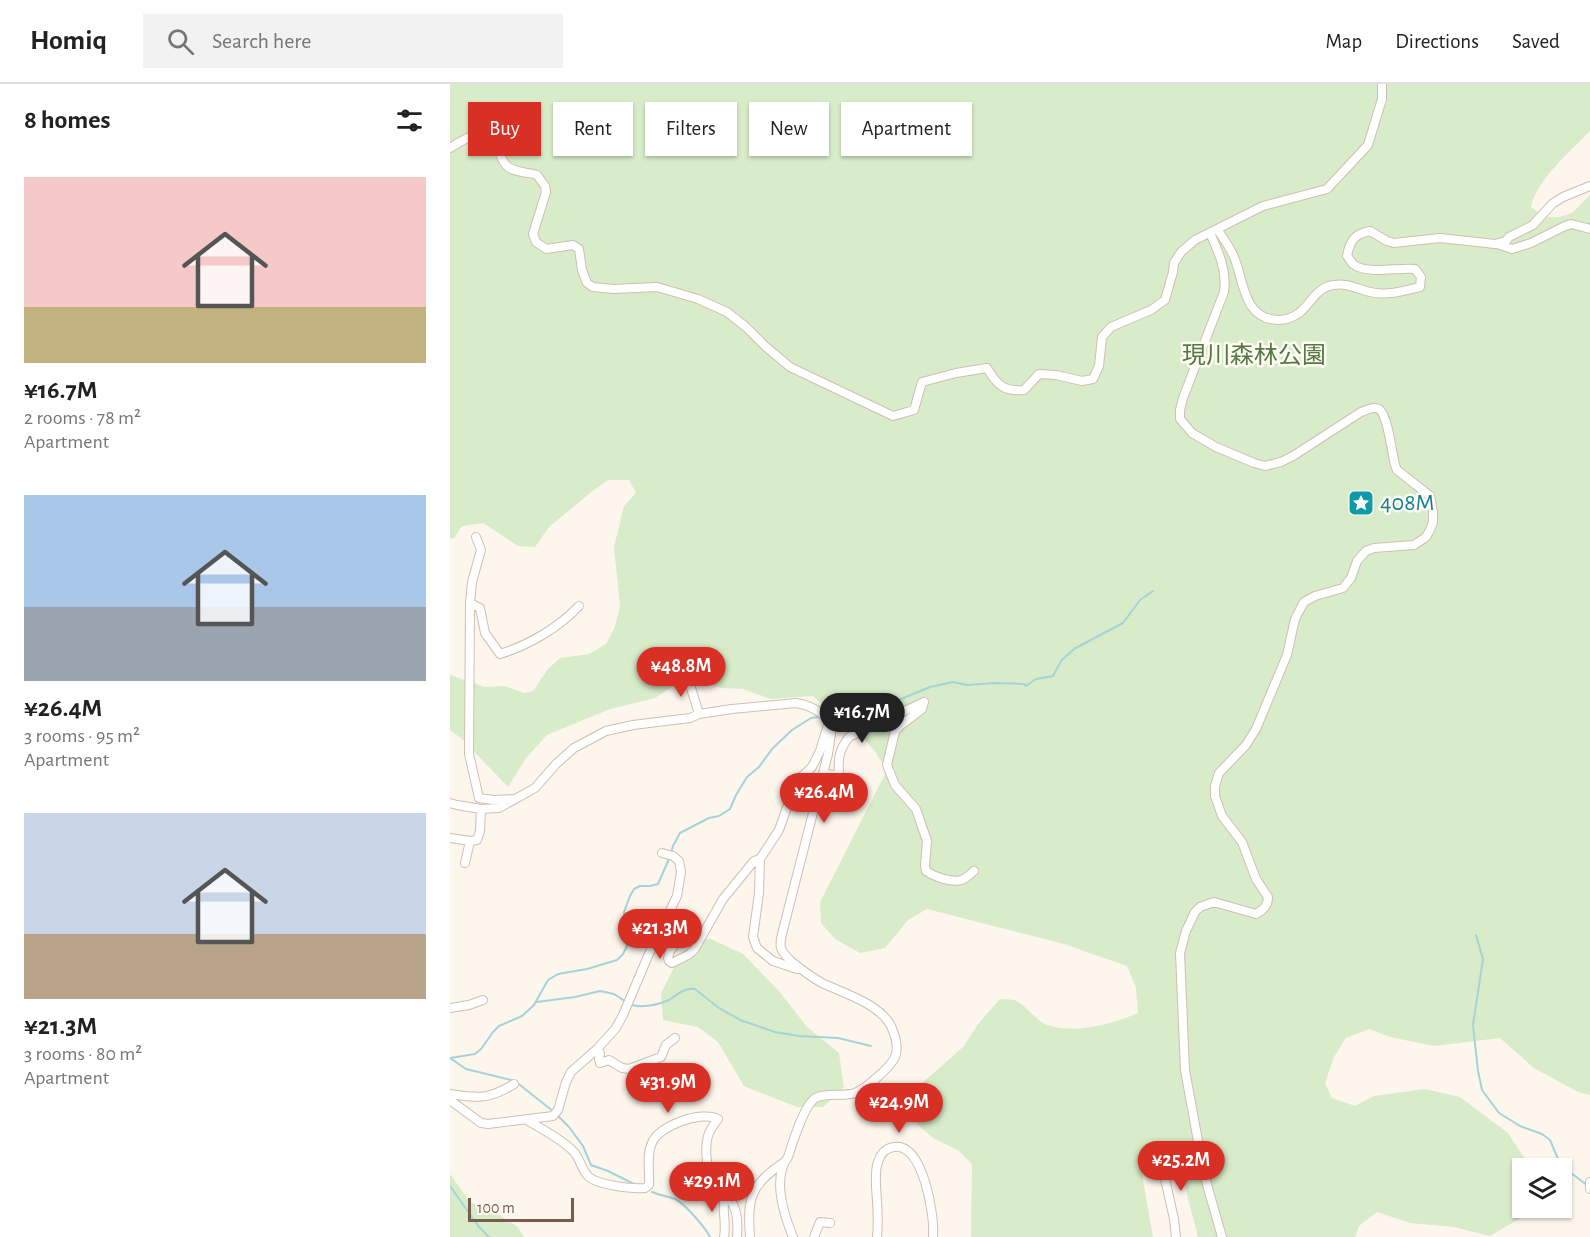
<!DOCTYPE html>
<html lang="en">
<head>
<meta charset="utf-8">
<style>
	:root { --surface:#fff; --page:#f2f2f2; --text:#222; --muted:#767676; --line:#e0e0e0; --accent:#d93025 }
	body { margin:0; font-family:"Alegreya Sans","Noto Sans JP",sans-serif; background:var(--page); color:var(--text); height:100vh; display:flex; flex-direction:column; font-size:22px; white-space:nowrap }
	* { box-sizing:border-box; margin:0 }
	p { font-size:20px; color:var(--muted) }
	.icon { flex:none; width:33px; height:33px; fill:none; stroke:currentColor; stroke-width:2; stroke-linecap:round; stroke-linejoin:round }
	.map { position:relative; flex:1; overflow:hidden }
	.side { display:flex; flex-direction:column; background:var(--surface); width:450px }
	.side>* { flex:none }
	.top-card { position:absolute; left:18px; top:18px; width:570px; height:54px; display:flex; gap:12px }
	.controls { position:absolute; left:1062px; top:1074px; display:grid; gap:12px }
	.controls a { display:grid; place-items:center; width:60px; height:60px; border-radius:0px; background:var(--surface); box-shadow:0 2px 4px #0004; font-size:30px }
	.scale { position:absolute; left:18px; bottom:15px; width:106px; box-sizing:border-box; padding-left:6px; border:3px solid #7a5c4d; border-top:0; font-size:16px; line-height:21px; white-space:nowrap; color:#7a5c4d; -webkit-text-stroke:4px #fffaf3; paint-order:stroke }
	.price { position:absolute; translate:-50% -51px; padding:0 14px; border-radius:21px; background:var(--accent); color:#fff; font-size:20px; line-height:39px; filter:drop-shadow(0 2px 3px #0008) }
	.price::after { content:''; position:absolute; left:50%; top:36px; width:18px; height:14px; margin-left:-9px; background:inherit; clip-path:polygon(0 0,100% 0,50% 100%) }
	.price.active { background:#222; color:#fff }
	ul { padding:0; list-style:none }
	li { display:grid; align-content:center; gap:12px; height:318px; padding:0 24px }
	li span { display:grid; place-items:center; height:186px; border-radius:0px; color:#555 }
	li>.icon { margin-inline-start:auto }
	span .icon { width:108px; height:108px; fill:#fffc; stroke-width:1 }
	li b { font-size:26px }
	h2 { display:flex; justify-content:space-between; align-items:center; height:72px; padding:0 24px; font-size:26px }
	.tag { padding:0 21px; border-radius:0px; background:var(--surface); box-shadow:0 2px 4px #0004; font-size:21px; line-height:54px }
	.tag.active { background:var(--accent); color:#fff }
	header { display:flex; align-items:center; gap:36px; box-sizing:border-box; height:84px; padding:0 30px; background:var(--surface); border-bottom:2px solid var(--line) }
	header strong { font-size:28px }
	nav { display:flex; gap:33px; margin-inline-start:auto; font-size:21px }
	.search { width:420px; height:54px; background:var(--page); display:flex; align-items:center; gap:15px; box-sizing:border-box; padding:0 21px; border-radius:0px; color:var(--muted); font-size:22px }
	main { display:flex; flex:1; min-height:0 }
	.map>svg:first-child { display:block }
	.green { fill:#d8ecc9 }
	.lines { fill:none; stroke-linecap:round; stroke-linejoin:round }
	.stream { stroke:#a5d3da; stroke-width:2 }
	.minor-casing { stroke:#d1beb0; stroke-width:10 }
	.minor { stroke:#fff; stroke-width:8 }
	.labels { text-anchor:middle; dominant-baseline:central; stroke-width:5; stroke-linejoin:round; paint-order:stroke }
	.park-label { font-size:24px; fill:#537a41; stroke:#fffaf3 }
	.culture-label { font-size:24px; fill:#0d838f; stroke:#fffaf3; text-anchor:start }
</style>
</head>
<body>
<header>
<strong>Homiq</strong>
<div class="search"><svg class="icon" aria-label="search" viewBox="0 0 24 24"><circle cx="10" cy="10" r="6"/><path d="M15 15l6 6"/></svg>Search here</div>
<nav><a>Map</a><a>Directions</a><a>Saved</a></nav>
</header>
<main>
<section class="side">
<h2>8 homes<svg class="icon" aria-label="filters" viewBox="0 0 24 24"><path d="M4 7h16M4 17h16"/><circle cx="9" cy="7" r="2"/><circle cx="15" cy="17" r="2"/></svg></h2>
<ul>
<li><span style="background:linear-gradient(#f6c9c9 70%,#c2b280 0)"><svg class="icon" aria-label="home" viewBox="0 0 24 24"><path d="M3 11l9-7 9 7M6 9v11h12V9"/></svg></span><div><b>¥16.7M</b><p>2 rooms · 78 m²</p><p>Apartment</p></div></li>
<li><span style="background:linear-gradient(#a9c7e8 60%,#9aa5b1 0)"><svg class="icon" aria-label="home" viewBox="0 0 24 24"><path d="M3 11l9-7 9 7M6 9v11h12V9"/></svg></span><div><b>¥26.4M</b><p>3 rooms · 95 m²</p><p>Apartment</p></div></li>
<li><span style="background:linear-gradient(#c9d6e8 65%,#b9a48a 0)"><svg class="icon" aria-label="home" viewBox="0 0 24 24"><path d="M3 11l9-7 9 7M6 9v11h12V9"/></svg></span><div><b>¥21.3M</b><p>3 rooms · 80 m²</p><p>Apartment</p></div></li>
</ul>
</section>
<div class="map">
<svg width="1140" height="1153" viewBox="0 0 1140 1153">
	<rect width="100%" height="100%" fill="#fdf6ec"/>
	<path class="green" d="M 0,0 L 1140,0 L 1140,47 C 1120,68 1087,95 1081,123 L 1094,133 L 1110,133 L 1122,129 L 1140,111 L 1140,1011 L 1128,1008 L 1084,984 L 1050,954 L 984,962 L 940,953 L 919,945 L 896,954 L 884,973 L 875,999 L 882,1014 L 905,1022 L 924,1012 L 975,1005 L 1010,1013 L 1058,1049 L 1075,1075 L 1078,1084 L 1072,1084 L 1072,1124 L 1079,1124 L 1076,1131 L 1040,1152 L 1004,1143 L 960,1139 L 927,1128 L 909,1142 L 905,1153 L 748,1153 L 727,1071 L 688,1068 L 703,1153 L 521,1153 L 522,1080 L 509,1067 L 483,1054 L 466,1039 L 460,1016 L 473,998 L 493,981 L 514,962 L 528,940 L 550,915 C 554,915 559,915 564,916 C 575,920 583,933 593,939 C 620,952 663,940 688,929 L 686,904 L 677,882 L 614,860 L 477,825 L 458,836 L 435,864 L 410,869 L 385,855 L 371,839 L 370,818 L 426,708 L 437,687 L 426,669 L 413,653 L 389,638 L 380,627 L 363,612 L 321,615 L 293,605 L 271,604 L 257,599 L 241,598 L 226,600 L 205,614 L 160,625 L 97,651 L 76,674 L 58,703 L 13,656 L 0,646 L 0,591 L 35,603 L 55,602 L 74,609 L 83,607 L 98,585 L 110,574 L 139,570 L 156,560 L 165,543 L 170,522 L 164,463 L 174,422 L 186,409 L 179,396 L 158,396 L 144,406 L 99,443 L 85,463 L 68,462 L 33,439 L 12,442 L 4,454 L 0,455 Z
		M 259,854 L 293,870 L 329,907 L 357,943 L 389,969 L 394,1004 L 373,1023 L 347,1023 L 294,1002 L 268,958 L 248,943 L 213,936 L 211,909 L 232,868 Z
		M 0,1090 L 20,1118 L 43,1127 L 68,1143 L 74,1153 L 0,1153 Z"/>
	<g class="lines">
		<path class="stream" d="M 380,631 L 388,630 L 405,634 L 480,603 L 503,598 L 517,601 L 546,599 L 574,600 L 576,602 L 586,595 L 603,592 L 611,577 L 624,565 L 673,539 L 690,516 L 703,507
			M 1026,851 L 1033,875 L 1023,941 L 1028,987 L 1032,1006 L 1049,1029 L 1070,1042 L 1092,1050 L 1100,1056 L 1108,1075 L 1117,1086 L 1137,1101
			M 87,918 L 125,913 L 150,907 L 164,910 L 176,918
			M 181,921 C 194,924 207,921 219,916 C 227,911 235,903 245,905 L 269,924 L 290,936 L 325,948 L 349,952 L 388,954 L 421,962
			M 0,974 L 25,970 L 31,965 L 43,948 L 49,942 L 72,932 L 84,921 L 98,896 L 108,890 L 137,885 L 167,876 L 173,870 L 177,862 L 175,853 L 174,828 L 180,812 L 184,805 L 190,802 L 200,802 L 208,800 L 219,775 L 223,762 L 230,749 L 259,734 L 269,732 L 280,725 L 286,711 L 297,693 L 309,683 L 322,665 L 342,646 L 361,634 L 369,633
			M 0,974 L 16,985 L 61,996 L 70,1001 L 104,1028 L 119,1043 L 133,1062 L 141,1081 L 158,1087 L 186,1101
			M 0,1102 L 29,1143 L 39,1153
			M 202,1108 C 209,1111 217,1112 225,1115 C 234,1119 255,1143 260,1153"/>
		<g class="minor-casing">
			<path id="minor" d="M 0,64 C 17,53 35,41 47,64 C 50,69 52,77 56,81 C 63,89 78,88 87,91 L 95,102 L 96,108 L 83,150 L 86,158 L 96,165 L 123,161 L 129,165 L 132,186 L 137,199 L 143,203 L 163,205 L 207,203 L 248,215 L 277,228 L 296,243 L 315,262 L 340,283 L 443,332 L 464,326 L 472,298 L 506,289 L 537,284 C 547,301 554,308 574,306 L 589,290 L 606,291 L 632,297 L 643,295 L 649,282 L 652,253 L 661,243 L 701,226 L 715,216 L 723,188 L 724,179 L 731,168 L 745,156 L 813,122 L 877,105 L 918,61 L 932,15 L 932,0
				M 767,145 C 773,154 780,163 784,173 C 794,197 793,235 828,236 C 836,236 842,234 849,229 C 862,219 866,203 884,201 C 899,199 906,205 920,208 C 936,212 954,207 970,203 L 971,193 L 965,185 C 949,183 916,191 903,180 C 901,178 899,174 897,172 C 900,156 905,150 920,147 L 937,157 L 944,159 L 990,154 L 1045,160 L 1056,157 L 1059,153 L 1083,141 L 1102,120 L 1113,113 L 1140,102
				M 760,149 C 769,169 777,186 774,208 L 733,314 L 730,326 L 730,335 L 742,349 L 766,363 L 804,379 L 815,382 L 831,378 L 843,372 L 911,328 C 917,326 923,322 929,325 C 938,331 942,370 945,381 L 947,386 L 980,412 L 983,428 L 983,438 L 980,446 L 976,453 L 964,461 L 924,464 L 916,467 L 907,477 L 901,494 L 893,504 L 865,512 L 854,518 L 845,535 L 837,571 L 806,645 L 796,661 L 769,689 L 765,702 L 765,712 L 772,732 L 792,758 L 806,795 L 818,813 C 818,822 813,826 806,830 L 764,818 L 750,823 L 745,828 L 736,847 L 730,869 L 735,986 L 754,1090 L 772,1153
				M 1047,160 L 1062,165 L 1081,159 L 1113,143 L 1121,140 L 1140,145
				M 26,453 L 31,466 L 22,498 L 20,519 L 19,670 L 29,714 L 43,716 L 65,715
				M 20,519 L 30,524 L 35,549 L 50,570 C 79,561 108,544 129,522
				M 237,591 L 249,630
				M 474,618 L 472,625 L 451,641 L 445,647 L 437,681 L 445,701 L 466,725 L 477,757 L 475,781 L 476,787 C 485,793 502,799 511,796 C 516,795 520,790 524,787
				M 373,689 L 382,691 L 389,690 C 388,674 389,666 399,653 L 474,618
				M 0,719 L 7,721 L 31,725 L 49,724 L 85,704 L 106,680 L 124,664 L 156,647 L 183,641 L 240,634 L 249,630 L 282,625 L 346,619 C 360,621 369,627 379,636 L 381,650 L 378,670 L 332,850 C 331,854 330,860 331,864 C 333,870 338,874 342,878 C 352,886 361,893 372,899 C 393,909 430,920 441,942 C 445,951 449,964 445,973 C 441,983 414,1006 405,1009 C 394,1013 373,1008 364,1015 C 353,1024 343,1058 338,1073 C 322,1094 334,1131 343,1153
				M 0,754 L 20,757 L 27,756 L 30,747 L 31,725
				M 310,775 L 309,809 L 303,853 L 307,864 L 323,877 L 347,885
				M 15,779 L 20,757
				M 221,825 L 231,840 L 229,855 L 220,867 L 218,874 L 219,877 L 222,879 L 238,871 L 244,866 L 273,815 L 304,777 L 310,775 L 329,746 L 341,712 L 343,701 L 362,683 L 370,667 L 378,641
				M 0,924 L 19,921 L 33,916
				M 147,965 L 150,969 L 149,975 L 150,979 L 159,976 L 172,984 L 179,985 L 211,973 L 216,961 L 225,954
				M 0,1010 C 29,1014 38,1016 64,1000
				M 0,1016 L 31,1039 L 38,1040 L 103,1032 L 108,1026 L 116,998 L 121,988 L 147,965 L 166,944 L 173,931 L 198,872 L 227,812 L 231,788 L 229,777 L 223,772 L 212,769
				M 77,1036 C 93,1046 110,1054 123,1067 C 130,1074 131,1084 137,1091 C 145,1101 182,1105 195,1104 L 199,1101 C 200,1087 196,1071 202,1059 C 208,1042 252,1026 268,1035 C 264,1040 260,1045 258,1052 C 254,1066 257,1091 266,1103 C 270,1108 276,1112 280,1116 C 288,1125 288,1141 287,1153
				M 709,1068 L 724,1135 L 726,1153
				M 1140,1098 L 1140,1105
				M 274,1153 C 277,1138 271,1124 275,1112
				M 300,1153 C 297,1115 300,1101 333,1079
				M 364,1153 L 370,1138 L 380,1139
				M 427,1153 C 429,1136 427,1119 426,1102 C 426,1094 425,1086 428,1078 C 430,1071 435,1064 444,1063 C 473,1058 485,1132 483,1153"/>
		</g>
		<use href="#minor" class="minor"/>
	</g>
	<defs>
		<g id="sight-square" transform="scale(1.35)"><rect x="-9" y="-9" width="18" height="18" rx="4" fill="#0f9aa8" stroke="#fffaf3"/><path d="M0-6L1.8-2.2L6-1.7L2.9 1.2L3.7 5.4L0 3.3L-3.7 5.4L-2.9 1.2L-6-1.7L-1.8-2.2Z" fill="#fff"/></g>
	</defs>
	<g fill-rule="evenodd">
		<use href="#sight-square" x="911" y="419"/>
	</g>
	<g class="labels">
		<g class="park-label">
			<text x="804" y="272">現川森林公園</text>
		</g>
		<g class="culture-label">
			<text x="930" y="419">408M</text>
		</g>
	</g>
</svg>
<div class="controls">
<a><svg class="icon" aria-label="layers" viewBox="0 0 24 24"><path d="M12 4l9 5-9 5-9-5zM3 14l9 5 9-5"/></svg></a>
</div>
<div class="scale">100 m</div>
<b class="price" style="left:231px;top:614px">¥48.8M</b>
<b class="price active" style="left:412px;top:660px">¥16.7M</b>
<b class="price" style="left:374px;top:740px">¥26.4M</b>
<b class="price" style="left:210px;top:876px">¥21.3M</b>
<b class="price" style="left:218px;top:1030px">¥31.9M</b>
<b class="price" style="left:449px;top:1050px">¥24.9M</b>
<b class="price" style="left:731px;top:1108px">¥25.2M</b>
<b class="price" style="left:262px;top:1129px">¥29.1M</b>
<div class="top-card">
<a class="tag active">Buy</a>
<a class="tag">Rent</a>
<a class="tag">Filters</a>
<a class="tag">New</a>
<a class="tag">Apartment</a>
</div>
</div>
</main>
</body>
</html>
